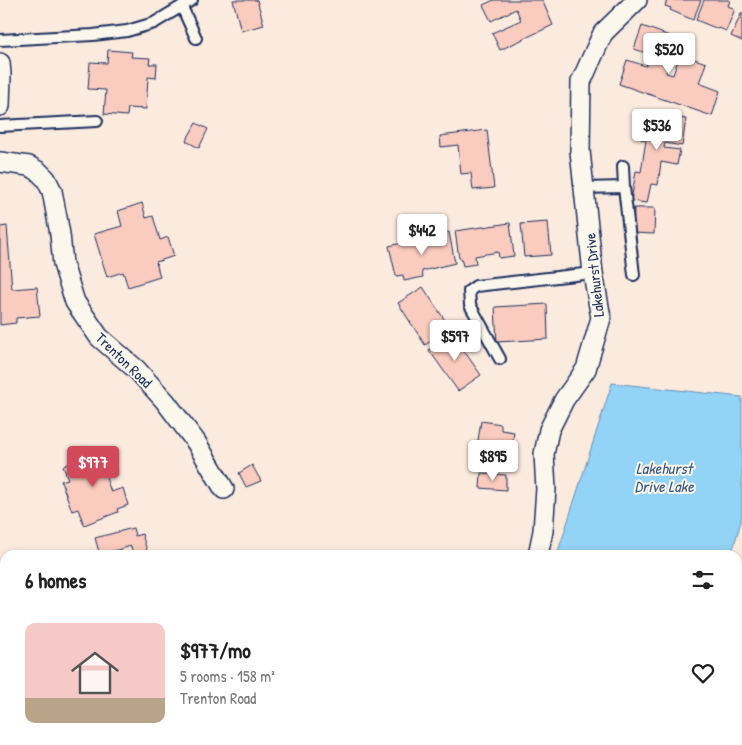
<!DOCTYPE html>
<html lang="en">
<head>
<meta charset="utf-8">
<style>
	:root { --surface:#fff; --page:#f2f2f2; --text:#222; --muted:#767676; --accent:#d1495b }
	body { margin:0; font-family:"Patrick Hand",sans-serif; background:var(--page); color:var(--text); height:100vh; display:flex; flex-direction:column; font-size:19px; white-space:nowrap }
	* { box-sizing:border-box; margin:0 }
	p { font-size:16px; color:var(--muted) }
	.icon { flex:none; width:28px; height:28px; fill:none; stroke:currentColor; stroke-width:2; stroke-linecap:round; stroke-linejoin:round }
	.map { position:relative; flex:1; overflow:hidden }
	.sheet { position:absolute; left:0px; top:550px; width:742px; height:195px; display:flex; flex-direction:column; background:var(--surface); border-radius:15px 15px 0 0; box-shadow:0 2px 8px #0003 }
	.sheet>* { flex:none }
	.price { position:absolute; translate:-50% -42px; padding:0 11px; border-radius:5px; background:#fff; color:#222; font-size:16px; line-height:32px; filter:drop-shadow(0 1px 2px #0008) }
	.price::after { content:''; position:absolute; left:50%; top:30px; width:15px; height:11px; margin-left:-8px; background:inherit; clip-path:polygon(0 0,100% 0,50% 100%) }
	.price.current { background:var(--accent); color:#fff }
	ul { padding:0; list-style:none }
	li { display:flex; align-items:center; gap:15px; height:125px; padding:0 25px }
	li span { display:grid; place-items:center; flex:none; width:140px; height:100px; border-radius:10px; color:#555 }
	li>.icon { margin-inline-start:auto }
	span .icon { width:60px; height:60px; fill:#fffc; stroke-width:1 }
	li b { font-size:21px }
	h2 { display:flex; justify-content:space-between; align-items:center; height:60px; padding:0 25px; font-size:21px }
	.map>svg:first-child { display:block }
	.water { fill:#93d3f5; stroke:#6391b9 }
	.building { fill:#facbbf; stroke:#1b2f5e }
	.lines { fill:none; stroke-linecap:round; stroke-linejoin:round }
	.lane-casing { stroke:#1b2f5e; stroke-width:14 }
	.street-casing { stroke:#1b2f5e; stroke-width:22 }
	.lane { stroke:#fbf7ec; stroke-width:10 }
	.street { stroke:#fbf7ec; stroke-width:19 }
	.labels { text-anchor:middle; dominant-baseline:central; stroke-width:4; stroke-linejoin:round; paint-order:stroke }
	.street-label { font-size:15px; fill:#1b2f5e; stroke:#fbf7ec }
	.water-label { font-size:16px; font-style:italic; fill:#395884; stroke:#fbf7ec }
</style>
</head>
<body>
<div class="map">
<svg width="742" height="745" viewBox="0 0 742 745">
	<rect width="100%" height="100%" fill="#fbeade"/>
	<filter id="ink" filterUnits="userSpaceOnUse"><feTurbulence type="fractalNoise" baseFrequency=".02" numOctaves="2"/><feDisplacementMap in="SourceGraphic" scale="10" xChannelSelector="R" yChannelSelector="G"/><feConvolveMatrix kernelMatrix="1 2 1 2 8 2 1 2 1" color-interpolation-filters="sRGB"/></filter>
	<g filter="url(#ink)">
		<path class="water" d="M 612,383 L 742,397 L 742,518 L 731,555 L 557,555 Z"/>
		<path class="building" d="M 233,0 L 257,0 L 264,25 L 241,31 Z
			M 494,0 L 542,0 L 553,25 L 500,50 L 492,33 L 521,20 L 516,9 L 491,21 L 483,5 Z
			M 667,0 L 701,0 L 693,20 L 670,10 L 671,8 L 665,6 Z
			M 704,0 L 730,0 L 728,6 L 735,9 L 726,31 L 719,28 L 718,29 L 696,20 Z
			M 742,12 L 742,41 L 731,36 Z
			M 642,26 L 670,36 L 664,51 L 673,54 L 666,73 L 673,75 L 680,54 L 706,63 L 699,83 L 720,91 L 712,116 L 619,84 L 627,60 L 646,66 L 650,54 L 634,49 Z
			M 108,50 L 132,52 L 131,57 L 150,58 L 149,64 L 157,64 L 156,78 L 148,77 L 146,109 L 128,108 L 127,116 L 104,114 L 106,90 L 88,89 L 90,62 L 107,63 Z
			M 645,112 L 686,119 L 682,146 L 665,143 L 664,148 L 680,150 L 677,165 L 661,162 L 658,185 L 651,184 L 647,203 L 631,201 L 636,171 L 641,172 L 646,140 L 641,139 Z
			M 196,123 L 208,129 L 199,148 L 186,141 Z
			M 487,130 L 494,188 L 473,190 L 471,173 L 461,174 L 458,145 L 441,147 L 440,136 Z
			M 142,203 L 146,218 L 153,216 L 160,240 L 168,237 L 174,256 L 156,262 L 160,277 L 128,287 L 123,272 L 107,277 L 94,234 L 122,226 L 118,211 Z
			M 634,208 L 655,208 L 654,234 L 633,233 Z
			M 548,222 L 551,255 L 524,257 L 521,224 Z
			M 510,223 L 514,256 L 499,258 L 498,252 L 475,256 L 476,264 L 463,266 L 461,258 L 459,258 L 455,231 Z
			M 7,226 L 12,289 L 37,287 L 40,316 L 16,318 L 16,323 L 0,325 L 0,227 Z
			M 449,232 L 455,263 L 422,271 L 423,277 L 404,281 L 403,275 L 396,276 L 389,246 Z
			M 423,287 L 450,328 L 425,345 L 398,303 Z
			M 547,304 L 548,339 L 497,342 L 495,307 Z
			M 452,334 L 481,375 L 458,391 L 429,350 Z
			M 481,421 L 501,424 L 501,430 L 514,432 L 511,454 L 496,452 L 494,469 L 474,466 Z
			M 98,453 L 100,459 L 110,455 L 117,474 L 106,478 L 111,492 L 123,488 L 128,505 L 117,509 L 118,512 L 84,525 L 78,509 L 72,511 L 61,481 L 68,479 L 63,466 Z
			M 252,465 L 261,481 L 246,487 L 239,473 Z
			M 481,473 L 506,475 L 506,490 L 480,488 Z
			M 133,528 L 135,536 L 142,534 L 148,554 L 143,555 L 133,555 L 131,546 L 100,555 L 95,538 Z
			M 0,683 L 5,684 L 5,740 L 13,740 L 12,745 L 0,745 Z
			M 199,740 L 242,740 L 243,745 L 182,745 Z"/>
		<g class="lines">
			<g class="lane-casing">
				<path id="lane" d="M 182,7 L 196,38
					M 0,40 L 93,35 L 127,31 L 154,23 L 192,0
					M 0,126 L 97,121
					M 623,166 L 624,187 L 634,275
					M 584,188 L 624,187
					M 500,359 L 470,305 L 469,291 L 476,286 L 593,273"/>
			</g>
			<g class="street-casing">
				<path id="street" d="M 0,63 L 1,74 L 0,106
					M 0,162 L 29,166 L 38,171 L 46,179 L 52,191 L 60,234 L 63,264 L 75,302 L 99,337 L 137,370 L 165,401 L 196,442 L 224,489
					M 538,555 L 543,531 L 546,489 L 544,454 L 549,430 L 564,400 L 586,369 L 601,318 L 593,273 L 580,151 L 581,82 L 603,33 L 637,0
					M 0,646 L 5,645
					M 131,740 L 136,745
					M 445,745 L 448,740"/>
			</g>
			<use href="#lane" class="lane"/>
			<use href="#street" class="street"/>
		</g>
	</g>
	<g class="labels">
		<g class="street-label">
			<text transform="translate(594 275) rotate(-96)">Lakehurst Drive</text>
			<text transform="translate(124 360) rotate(44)">Trenton Road</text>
		</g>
		<g class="water-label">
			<text x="664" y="468">Lakehurst<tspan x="664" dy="18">Drive Lake</tspan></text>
		</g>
	</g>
</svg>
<b class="price" style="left:669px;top:75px">$520</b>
<b class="price" style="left:657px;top:151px">$536</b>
<b class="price" style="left:422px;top:256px">$442</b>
<b class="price" style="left:455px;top:362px">$597</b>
<b class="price" style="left:493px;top:482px">$895</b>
<b class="price current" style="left:93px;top:488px">$977</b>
<section class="sheet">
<h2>6 homes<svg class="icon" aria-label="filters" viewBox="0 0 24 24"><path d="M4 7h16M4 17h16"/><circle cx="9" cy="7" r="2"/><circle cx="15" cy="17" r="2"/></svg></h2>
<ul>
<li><span style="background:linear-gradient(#f6c9c9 75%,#b9a48a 0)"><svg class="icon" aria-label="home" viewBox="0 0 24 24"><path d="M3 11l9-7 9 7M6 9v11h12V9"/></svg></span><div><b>$977/mo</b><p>5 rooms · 158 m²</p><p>Trenton Road</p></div><svg class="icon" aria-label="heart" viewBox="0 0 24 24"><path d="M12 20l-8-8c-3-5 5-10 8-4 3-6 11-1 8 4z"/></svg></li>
</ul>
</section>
</div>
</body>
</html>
